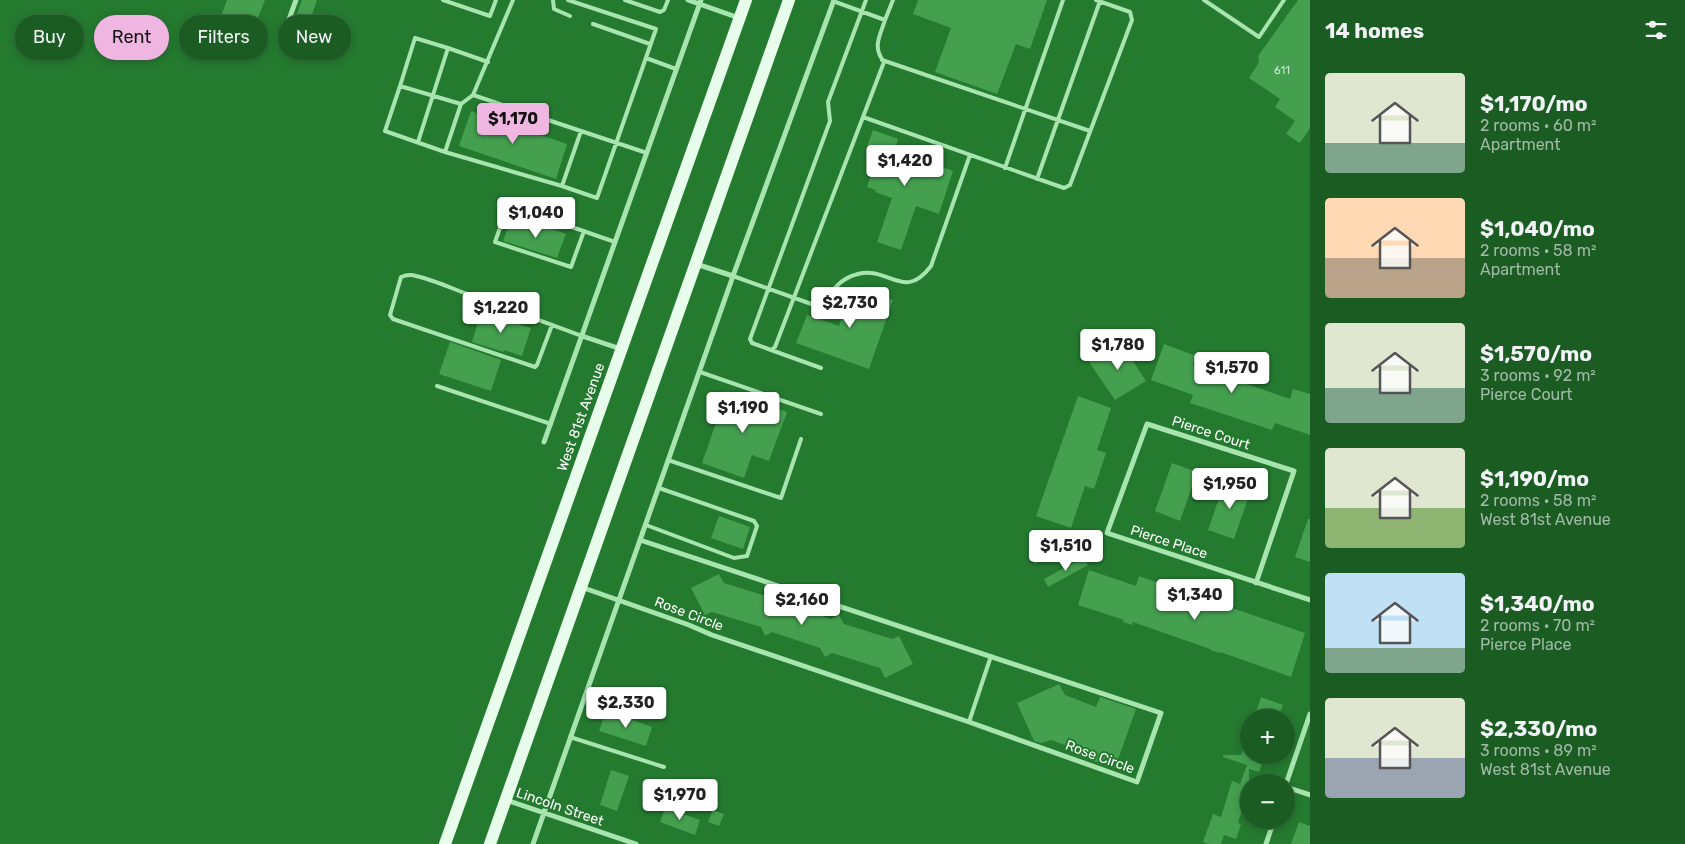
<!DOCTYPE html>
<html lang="en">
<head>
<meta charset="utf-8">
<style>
	:root { --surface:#1b5c23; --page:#24622b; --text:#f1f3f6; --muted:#a0baa6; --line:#397141; --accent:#f0b6e2 }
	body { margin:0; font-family:Rubik,sans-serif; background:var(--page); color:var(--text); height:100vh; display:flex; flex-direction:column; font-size:19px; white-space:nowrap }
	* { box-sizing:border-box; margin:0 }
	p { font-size:16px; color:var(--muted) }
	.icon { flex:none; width:28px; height:28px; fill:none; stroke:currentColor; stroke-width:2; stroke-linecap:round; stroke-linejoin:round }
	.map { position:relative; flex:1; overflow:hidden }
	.sheet { display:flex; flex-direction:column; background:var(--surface); width:375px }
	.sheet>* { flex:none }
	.hud { position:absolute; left:15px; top:15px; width:475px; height:45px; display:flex; gap:10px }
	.tools { position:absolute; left:1240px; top:709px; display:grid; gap:10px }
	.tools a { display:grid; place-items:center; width:55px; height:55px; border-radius:50%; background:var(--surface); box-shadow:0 2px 8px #0003,0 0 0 1px var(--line); font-size:25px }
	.price { position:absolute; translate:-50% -42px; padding:0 11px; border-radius:5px; background:#fff; color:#222; font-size:16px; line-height:32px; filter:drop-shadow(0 1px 2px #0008) }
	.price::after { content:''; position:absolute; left:50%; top:30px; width:15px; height:11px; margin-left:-8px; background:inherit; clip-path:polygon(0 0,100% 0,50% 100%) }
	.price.current { background:var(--accent); color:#111 }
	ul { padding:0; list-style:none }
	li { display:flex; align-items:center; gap:15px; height:125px; padding:0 15px }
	li span { display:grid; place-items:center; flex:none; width:140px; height:100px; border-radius:5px; color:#555 }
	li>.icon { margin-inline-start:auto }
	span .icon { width:60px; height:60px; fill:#fffc; stroke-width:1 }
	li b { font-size:21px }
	h2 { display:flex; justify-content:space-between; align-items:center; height:60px; padding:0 15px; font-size:21px }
	.pill { padding:0 18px; border-radius:22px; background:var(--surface); box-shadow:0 2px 8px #0003,0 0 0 1px var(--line); font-size:18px; line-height:45px }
	.pill.current { background:var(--accent); color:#111 }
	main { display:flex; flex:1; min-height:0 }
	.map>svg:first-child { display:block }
	.building { fill:#449f4f }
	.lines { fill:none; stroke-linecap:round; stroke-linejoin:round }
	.lane { stroke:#a7e4ae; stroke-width:4 }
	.street { stroke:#a7e4ae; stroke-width:5 }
	.primary { stroke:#e7fceb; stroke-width:12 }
	.labels { text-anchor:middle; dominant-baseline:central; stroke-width:4; stroke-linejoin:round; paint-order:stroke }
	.number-label { font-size:11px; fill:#d0e7d3 }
	.street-label { font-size:14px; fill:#fff; stroke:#247a2f }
</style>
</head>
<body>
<main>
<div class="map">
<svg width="1310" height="844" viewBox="0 0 1310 844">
	<rect width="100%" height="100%" fill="#247a2f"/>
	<path class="building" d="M 227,0 L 265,0 L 250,39 L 217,27 Z
		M 302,0 L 317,0 L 299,53 L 285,48 Z
		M 918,0 L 1047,0 L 1030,49 L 1016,44 L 997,94 L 935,72 L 951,28 L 913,14 Z
		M 1298,0 L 1310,0 L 1310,128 L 1300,143 L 1286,134 L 1295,121 L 1275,107 L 1280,99 L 1249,78 L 1259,62 L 1258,56 Z
		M 471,111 L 567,144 L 556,179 L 459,146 Z
		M 873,130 L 898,139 L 894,151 L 953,171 L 939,214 L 916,206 L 901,250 L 877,242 L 892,198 L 875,192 L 876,190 L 867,187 L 879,151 L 867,147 Z
		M 510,222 L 536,231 L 538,224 L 566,234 L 557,258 L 503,241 Z
		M 853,286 L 893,300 L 869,369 L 796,343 L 807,315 L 839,326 Z
		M 481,312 L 531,328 L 522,356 L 504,350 L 504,352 L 472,342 Z
		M 450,342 L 501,360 L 491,391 L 439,374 Z
		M 1121,342 L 1146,381 L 1115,400 L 1089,362 Z
		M 1164,344 L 1196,356 L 1193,365 L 1290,399 L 1293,389 L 1310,394 L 1310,435 L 1275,423 L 1272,430 L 1190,403 L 1193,395 L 1151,380 Z
		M 727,391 L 787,412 L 769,461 L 752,455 L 744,478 L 702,463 Z
		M 1078,396 L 1111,408 L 1097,450 L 1106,453 L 1094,489 L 1085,486 L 1071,528 L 1036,516 Z
		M 1172,463 L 1197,472 L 1180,521 L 1155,511 Z
		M 1225,481 L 1251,490 L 1234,539 L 1208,530 Z
		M 719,516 L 750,527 L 743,549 L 711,538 Z
		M 1308,519 L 1310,519 L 1310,562 L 1295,557 Z
		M 1071,533 L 1076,543 L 1035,564 L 1031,555 Z
		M 1084,557 L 1088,565 L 1048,587 L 1044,579 Z
		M 1089,570 L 1136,586 L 1139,576 L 1305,633 L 1291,677 L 1220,652 L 1219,653 L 1210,650 L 1210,649 L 1133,622 L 1132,625 L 1123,622 L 1124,620 L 1078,605 Z
		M 719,574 L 724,583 L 772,598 L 779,594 L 783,603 L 831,619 L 839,615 L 844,624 L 892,639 L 899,636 L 913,664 L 885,678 L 880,668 L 832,653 L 825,657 L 820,648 L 772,632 L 765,636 L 761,627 L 712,612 L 705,615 L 691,588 Z
		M 1059,684 L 1065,695 L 1096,707 L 1100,697 L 1136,709 L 1115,768 L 1079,756 L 1081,751 L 1051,740 L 1042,743 L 1034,741 L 1017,703 Z
		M 1261,697 L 1283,705 L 1279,716 L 1276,715 L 1275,718 L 1254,718 Z
		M 606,711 L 652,727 L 646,746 L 599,731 Z
		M 1247,737 L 1249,737 L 1249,755 L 1265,755 L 1259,772 L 1249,769 L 1249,798 L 1246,797 L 1238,823 L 1241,824 L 1236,839 L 1224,835 L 1221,844 L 1209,844 L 1203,842 L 1213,814 L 1221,817 L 1232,781 L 1240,784 L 1247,765 L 1223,757 L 1223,755 L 1241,755 Z
		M 611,770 L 629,776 L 617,811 L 600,805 Z
		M 665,808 L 700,820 L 695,835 L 660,822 Z
		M 713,810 L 724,814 L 719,826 L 708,822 Z
		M 1299,822 L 1310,826 L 1310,844 L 1291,844 Z"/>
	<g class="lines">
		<path class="lane" d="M 443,0 L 490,16 L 496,0
			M 553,0 L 554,9 L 570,16
			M 625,0 L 660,12 L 664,10 L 668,0
			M 1204,0 L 1259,37 L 1284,0
			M 833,1 L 885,20 L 893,0
			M 885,20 C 880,36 872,47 884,62 L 863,117 L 1064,188 L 1070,185 L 1132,20 L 1130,12 L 1096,0
			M 593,24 L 650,44
			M 448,48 L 488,62
			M 646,58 L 676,69
			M 882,60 L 1090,131
			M 400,86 L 415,38 L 448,48 L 418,142
			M 473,95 L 513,0
			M 863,117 L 775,347 L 771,350 L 752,343 L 750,339 L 830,121 L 828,102 L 866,0
			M 581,131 L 562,186 L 445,152 L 461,104 L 473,95 C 531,114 589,134 647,153
			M 445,152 L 385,131 L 400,86 L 461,104
			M 1005,168 L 1063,0
			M 1037,179 L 1100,1
			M 562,186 L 597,198 L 656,29 L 568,0
			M 584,231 L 571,267 L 495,242 L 508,205 L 615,242
			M 733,276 L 817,306 C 834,295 834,280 858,274 C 889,266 904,302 931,266 L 970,155
			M 552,325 L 537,365 L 535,367 L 393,319 L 390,315 L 401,277 C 406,275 410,274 416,276 C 434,280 453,289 470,295 C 508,309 545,322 582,336
			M 771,350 L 821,368
			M 700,372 L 821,414
			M 437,386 L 551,424
			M 668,460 L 781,498 L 801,439
			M 646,525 L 734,558 L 747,556 L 757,526 L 754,521 L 659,488
			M 969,722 L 991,656
			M 570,737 L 664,767"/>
		<path class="street" d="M 688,0 L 739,18
			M 284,33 L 296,0
			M 696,264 L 733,276
			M 582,336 L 621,349
			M 544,442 L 701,0
			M 1256,583 L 1294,471 L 1147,424 L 1107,533 L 1310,600
			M 581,587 L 689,625 L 712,635 L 969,722 L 1137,782 L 1161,713 L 640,540
			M 1286,784 L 1310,714
			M 1286,787 L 1310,795
			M 506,800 L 636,844
			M 533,844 L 733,276 L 834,0
			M 1266,844 L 1274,820"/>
		<path class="primary" d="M 445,844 L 746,0
			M 490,844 L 789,0"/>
	</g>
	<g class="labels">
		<g class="number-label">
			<text x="1282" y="70">611</text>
		</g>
		<g class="street-label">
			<text transform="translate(581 417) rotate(-70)">West 81st Avenue</text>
			<text transform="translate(1211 433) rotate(18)">Pierce Court</text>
			<text transform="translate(1169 542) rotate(18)">Pierce Place</text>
			<text transform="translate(689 614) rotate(21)">Rose Circle</text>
			<text transform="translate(1100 757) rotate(20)">Rose Circle</text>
			<text transform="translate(560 807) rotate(19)">Lincoln Street</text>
		</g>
	</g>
</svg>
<div class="tools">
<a>+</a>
<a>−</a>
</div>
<b class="price current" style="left:513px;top:145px">$1,170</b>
<b class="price" style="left:905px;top:187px">$1,420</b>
<b class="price" style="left:536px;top:239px">$1,040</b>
<b class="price" style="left:850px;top:329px">$2,730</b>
<b class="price" style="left:501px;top:334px">$1,220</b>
<b class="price" style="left:1118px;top:371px">$1,780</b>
<b class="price" style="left:1232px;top:394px">$1,570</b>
<b class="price" style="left:743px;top:434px">$1,190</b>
<b class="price" style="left:1230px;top:510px">$1,950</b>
<b class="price" style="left:1066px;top:572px">$1,510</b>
<b class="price" style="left:1195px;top:621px">$1,340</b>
<b class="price" style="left:802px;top:626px">$2,160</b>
<b class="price" style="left:626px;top:729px">$2,330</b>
<b class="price" style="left:680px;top:821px">$1,970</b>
<div class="hud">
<a class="pill">Buy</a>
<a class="pill current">Rent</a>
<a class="pill">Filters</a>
<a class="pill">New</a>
</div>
</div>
<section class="sheet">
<h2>14 homes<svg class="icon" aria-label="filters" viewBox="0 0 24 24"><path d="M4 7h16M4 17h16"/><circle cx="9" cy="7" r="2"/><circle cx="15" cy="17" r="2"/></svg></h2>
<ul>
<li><span style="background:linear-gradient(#dfe7d0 70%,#7fa58c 0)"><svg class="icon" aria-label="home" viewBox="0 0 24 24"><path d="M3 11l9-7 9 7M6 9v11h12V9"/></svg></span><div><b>$1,170/mo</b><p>2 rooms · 60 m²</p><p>Apartment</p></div></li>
<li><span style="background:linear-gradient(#ffd9b3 60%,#b9a48a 0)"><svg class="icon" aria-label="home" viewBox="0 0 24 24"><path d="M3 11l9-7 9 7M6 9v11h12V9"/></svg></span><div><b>$1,040/mo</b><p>2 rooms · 58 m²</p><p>Apartment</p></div></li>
<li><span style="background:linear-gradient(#dfe7d0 65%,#7fa58c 0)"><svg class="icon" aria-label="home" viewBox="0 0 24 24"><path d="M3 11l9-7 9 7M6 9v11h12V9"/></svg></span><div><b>$1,570/mo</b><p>3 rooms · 92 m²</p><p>Pierce Court</p></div></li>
<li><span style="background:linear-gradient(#dfe7d0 60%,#8fb573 0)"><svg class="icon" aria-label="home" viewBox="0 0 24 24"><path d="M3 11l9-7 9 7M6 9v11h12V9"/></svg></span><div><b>$1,190/mo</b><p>2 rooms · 58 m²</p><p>West 81st Avenue</p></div></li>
<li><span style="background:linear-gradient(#bfe0f5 75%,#7fa58c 0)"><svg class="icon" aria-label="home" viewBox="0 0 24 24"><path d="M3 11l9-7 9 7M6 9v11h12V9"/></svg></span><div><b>$1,340/mo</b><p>2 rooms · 70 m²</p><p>Pierce Place</p></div></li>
<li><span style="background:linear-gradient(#dfe7d0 60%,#9aa5b1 0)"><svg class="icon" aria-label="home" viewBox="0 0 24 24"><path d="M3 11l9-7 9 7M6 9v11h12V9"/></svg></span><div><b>$2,330/mo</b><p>3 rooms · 89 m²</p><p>West 81st Avenue</p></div></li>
</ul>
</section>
</main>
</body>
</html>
